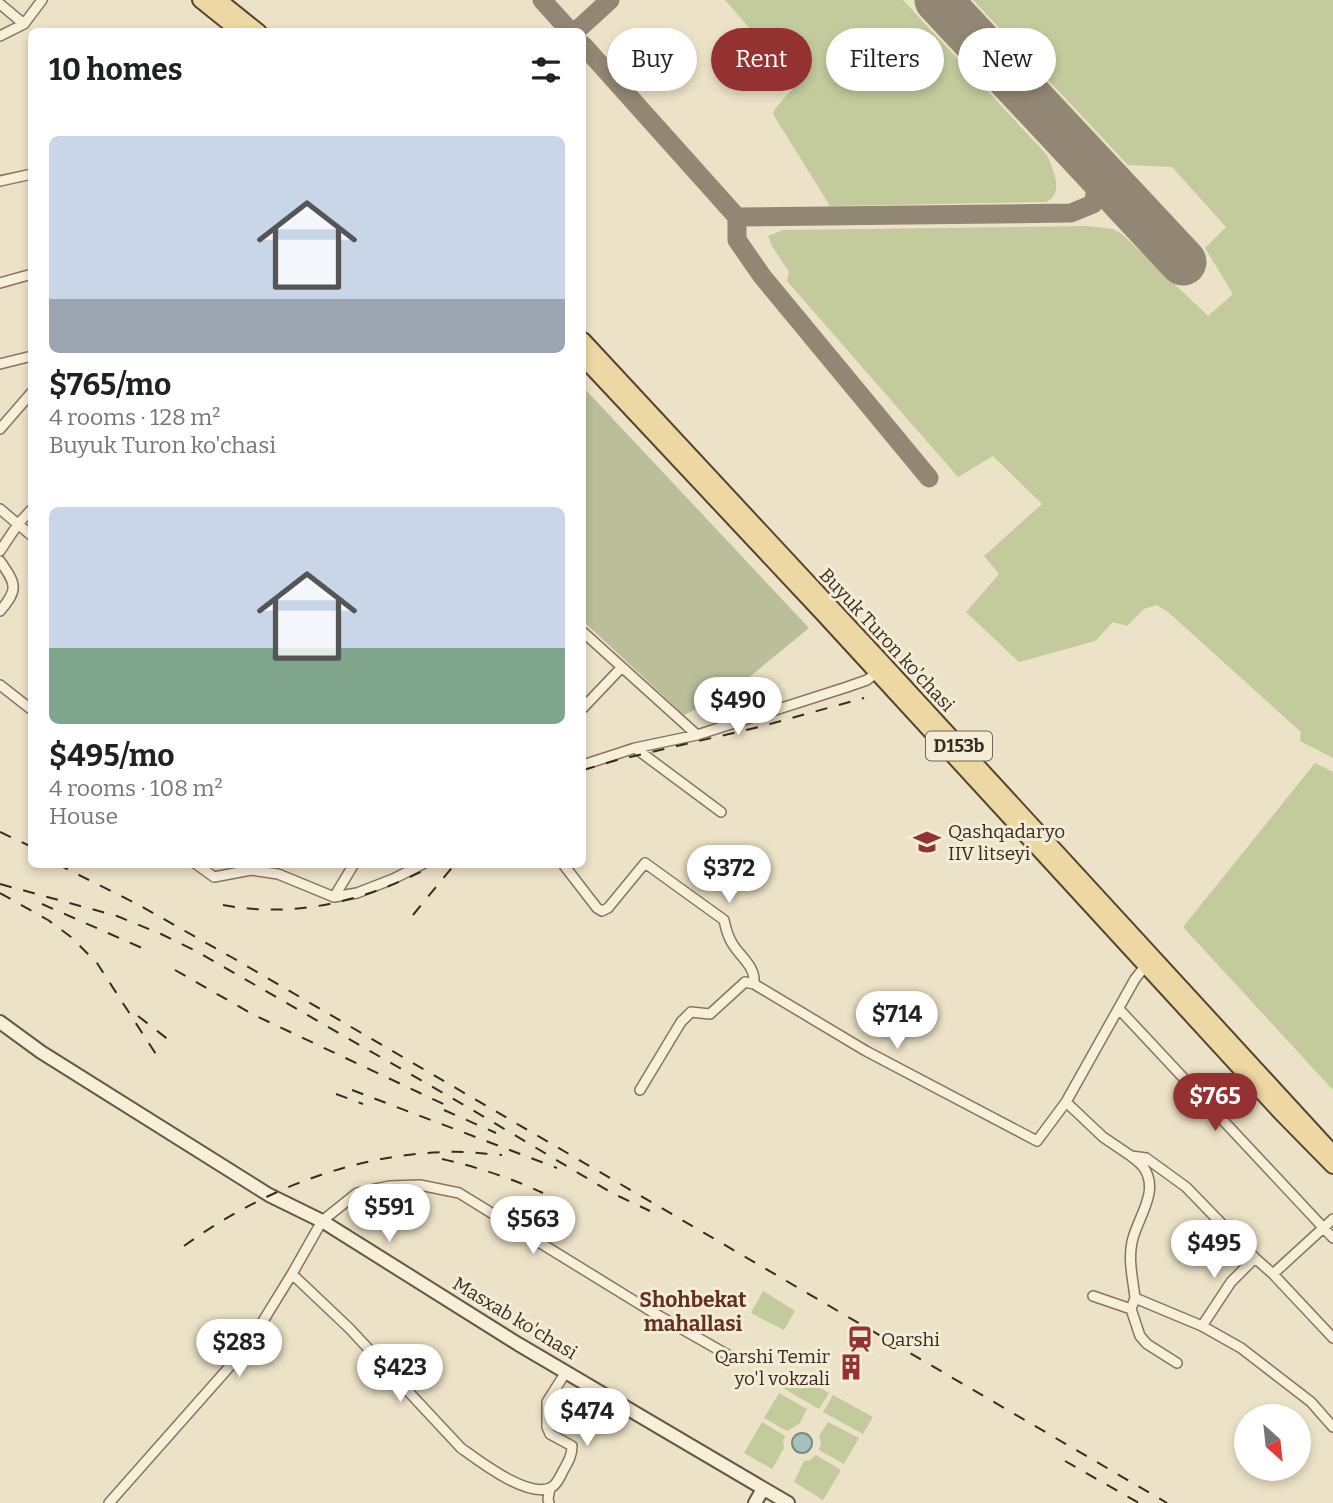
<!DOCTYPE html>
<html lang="en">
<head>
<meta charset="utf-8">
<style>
	:root { --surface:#fff; --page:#f2f2f2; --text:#202124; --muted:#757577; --accent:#933231 }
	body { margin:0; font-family:Bitter,serif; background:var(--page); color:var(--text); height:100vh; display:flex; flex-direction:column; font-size:26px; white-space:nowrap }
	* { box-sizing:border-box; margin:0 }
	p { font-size:23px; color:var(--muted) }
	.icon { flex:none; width:38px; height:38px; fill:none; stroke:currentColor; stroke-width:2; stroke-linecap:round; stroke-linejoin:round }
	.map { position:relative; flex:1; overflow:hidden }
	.details { position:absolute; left:28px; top:28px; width:558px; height:840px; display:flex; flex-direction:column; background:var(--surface); border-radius:10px; box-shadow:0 4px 10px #0003 }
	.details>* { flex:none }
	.banner { position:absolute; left:607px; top:28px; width:620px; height:63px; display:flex; gap:14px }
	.needle { width:46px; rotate:153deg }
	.tools { position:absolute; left:1234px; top:1404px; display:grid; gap:14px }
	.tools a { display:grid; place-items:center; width:77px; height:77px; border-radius:50%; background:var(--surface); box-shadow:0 4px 10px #0003; font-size:35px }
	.price { position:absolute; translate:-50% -60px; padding:0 16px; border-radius:24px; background:#fff; color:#222; font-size:23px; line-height:46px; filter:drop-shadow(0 2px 4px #0008) }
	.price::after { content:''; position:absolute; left:50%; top:42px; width:21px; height:16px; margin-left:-10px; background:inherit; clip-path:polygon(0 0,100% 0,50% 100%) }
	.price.selected { background:var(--accent); color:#fff }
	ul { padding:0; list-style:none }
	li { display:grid; align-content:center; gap:14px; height:371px; padding:0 21px }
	li span { display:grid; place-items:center; height:217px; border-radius:10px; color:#555 }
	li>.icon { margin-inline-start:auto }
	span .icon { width:126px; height:126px; fill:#fffc; stroke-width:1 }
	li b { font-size:30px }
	h2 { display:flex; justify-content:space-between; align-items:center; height:84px; padding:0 21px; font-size:30px }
	.tag { padding:0 24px; border-radius:32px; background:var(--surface); box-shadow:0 4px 10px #0003; font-size:24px; line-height:63px }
	.tag.selected { background:var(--accent); color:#fff }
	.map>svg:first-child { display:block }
	.green { fill:#c3ca9c }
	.cemetery { fill:#babf9a }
	.water { fill:#a8c0ba; stroke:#6f8e87; stroke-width:2 }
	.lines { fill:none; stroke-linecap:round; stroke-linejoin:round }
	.taxiway { stroke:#928774; stroke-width:19 }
	.runway { stroke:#928774; stroke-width:47 }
	.street-casing { stroke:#87755d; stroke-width:12 }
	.secondary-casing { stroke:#695640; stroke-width:16 }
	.primary-casing { stroke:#554331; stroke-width:18 }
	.street { stroke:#f7efda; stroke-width:9 }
	.secondary { stroke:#f7efda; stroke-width:12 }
	.primary { stroke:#edd7a2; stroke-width:14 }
	.rail { stroke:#382c20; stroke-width:2; stroke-dasharray:12 12; stroke-linecap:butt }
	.labels { text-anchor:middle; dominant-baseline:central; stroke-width:6; stroke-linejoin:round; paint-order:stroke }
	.shield { fill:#f4ecd7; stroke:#706657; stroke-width:2 }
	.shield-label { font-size:18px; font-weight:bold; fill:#382c20 }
	.street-label { font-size:19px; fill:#382c20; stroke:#f4ecd7 }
	.poi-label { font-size:19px; fill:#382c20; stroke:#f4ecd7; text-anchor:start }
	.neighbourhood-label { font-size:21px; font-weight:bold; fill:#633122; stroke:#f4ecd7 }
</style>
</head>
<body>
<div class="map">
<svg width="1333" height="1503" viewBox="0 0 1333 1503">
	<rect width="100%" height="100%" fill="#ece2c7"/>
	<path class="green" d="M 725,0 L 903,0 L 1047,155 C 1053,169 1065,194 1046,202 L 830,206 L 773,114 L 775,109 L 797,83 Z
		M 973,0 L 1333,0 L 1333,758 L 1300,741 L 1301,732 L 1168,612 L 1157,605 L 1144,609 L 1127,626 L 1113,622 L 1095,641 L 1019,662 L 966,612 L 999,574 L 984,556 L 1042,504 L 993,456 L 958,477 L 787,281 L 789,272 L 772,246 L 768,236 L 783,230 L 1088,226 L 1113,229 L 1123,235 L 1208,316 L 1233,294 L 1205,248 L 1226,227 L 1172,167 L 1128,165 Z
		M 1315,763 L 1333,772 L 1333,1090 L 1183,927 Z
		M 763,1291 L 795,1311 L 784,1330 L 751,1313 Z
		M 791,1371 L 829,1393 L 819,1409 L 781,1387 Z
		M 779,1393 L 807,1409 L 799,1424 L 787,1431 L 764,1418 Z
		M 833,1395 L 873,1417 L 863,1434 L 823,1412 Z
		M 762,1422 L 785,1436 L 783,1441 L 784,1448 L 772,1469 L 744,1453 Z
		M 828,1422 L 859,1438 L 844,1464 L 819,1450 L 821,1443 L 819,1436 Z
		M 816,1455 L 841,1470 L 823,1500 L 794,1482 L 804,1461 L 810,1460 Z"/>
	<path class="cemetery" d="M 583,387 L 809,628 L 731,692 L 684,715 L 583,621 Z"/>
	<path class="water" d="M792 1443a10 10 0 1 1 20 0a10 10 0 1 1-20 0Z"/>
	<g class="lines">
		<path class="taxiway" d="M 542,0 L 571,32
			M 575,32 L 610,0
			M 583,45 L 737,217 L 737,240 L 762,276 L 929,478
			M 737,217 L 1071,213 L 1093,204 L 1097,185 L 1092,165"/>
		<path class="runway" d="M 938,0 L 1183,262"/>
		<g class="street-casing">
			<path id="street" d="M 0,4 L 24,24
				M 0,36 L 24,24 L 42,0
				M 0,181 L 32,174
				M 0,283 L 32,274
				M 0,364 L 32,356
				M 0,429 L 32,392
				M 0,509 L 32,536
				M 0,551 L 18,524 L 32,509
				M 0,561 C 16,584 19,589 0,611
				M 583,632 L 697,735
				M 0,685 L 32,710
				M 583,708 L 621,668
				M 635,748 L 721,812
				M 583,765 L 635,748 L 697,735 L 847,687 L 867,680 L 880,670
				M 196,864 L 214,877 L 251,870 L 278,874 L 334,897 L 357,893 L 393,879 L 423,864
				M 563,864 L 597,908 L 602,911 L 608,908 L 645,863 L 724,920 C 726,929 727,935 732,943 C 740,957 756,966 754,984
				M 334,897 L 354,864
				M 1119,1009 L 1333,1238
				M 640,1090 L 681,1022 L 691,1012 L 710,1014 L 745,982 L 754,984 L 866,1051 L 1037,1141 L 1066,1102 L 1135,979 L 1146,965
				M 1066,1102 L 1103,1137 L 1131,1156 L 1146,1158 L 1186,1187 L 1255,1258 L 1273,1274 L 1333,1338
				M 1132,1157 C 1136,1160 1141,1164 1144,1168 C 1160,1192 1137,1218 1132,1242 C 1128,1261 1133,1279 1135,1298
				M 292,1274 L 349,1328 L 461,1448 C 479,1461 527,1498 550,1488 C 556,1486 560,1477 563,1471 C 568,1462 572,1456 572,1446 L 550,1434 L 547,1427 L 547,1402 L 566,1372
				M 1273,1274 L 1333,1219
				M 1093,1296 L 1131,1309 L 1135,1298 L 1202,1326 L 1241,1348 L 1311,1402 L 1333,1427
				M 1131,1309 L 1140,1336 L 1147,1344 L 1177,1363
				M 1202,1326 L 1231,1282 L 1255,1258
				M 109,1503 L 231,1365 L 255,1334 L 292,1274 L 322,1221 L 357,1193 L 389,1186 L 420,1185 L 459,1193 L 654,1313 L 735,1359
				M 549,1503 L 548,1499 L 550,1488"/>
		</g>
		<g class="secondary-casing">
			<path id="secondary" d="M 0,1022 L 41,1052 L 269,1195 L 322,1221 L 518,1344 L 788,1503
				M 755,1503 L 763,1489"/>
		</g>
		<g class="primary-casing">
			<path id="primary" d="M 200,0 L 240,32
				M 219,0 L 259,32
				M 583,340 L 885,665 L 1333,1153
				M 583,358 L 823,614 L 1280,1112 L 1333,1166"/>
		</g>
		<use href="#street" class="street"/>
		<use href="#secondary" class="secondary"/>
		<use href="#primary" class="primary"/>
		<path class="rail" d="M 583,770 L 617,760 L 759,727 L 864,698
			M 0,832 L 32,847
			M 57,864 L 137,904 L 233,958 L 1167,1503
			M 0,884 L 117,916 L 161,934 L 196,951 L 464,1105 L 612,1193 L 650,1211
			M 0,893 L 48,920 L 71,937 L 97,963 L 161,1062
			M 42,904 L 142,948
			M 223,905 C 298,919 369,900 436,864
			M 413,915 L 455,864
			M 175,970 L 254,1015 L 454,1109
			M 138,1016 L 174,1044
			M 352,1090 L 557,1168
			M 336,1094 L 363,1104
			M 444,1110 L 496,1133
			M 442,1159 C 477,1167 511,1178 543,1193
			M 184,1246 C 260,1191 353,1154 448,1152 C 466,1151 484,1154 502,1155
			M 1065,1461 L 1139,1503"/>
	</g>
	<defs>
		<g id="university-bare" transform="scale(2.1)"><path d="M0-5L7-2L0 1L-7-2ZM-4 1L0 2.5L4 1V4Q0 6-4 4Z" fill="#933231" stroke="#f4ecd7" stroke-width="2.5" paint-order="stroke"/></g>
		<g id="station-bare" transform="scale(2.1)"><path d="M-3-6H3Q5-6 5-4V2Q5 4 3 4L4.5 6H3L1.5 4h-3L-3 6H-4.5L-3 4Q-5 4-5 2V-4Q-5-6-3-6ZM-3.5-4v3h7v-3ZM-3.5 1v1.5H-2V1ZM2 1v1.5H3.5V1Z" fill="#933231" stroke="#f4ecd7" stroke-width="2.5" paint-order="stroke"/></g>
		<g id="building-bare" transform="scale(2.1)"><path d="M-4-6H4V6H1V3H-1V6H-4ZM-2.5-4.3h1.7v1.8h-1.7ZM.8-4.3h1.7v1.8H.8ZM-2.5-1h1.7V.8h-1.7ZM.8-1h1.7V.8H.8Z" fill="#933231" stroke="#f4ecd7" stroke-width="2.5" paint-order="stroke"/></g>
	</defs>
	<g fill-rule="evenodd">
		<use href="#university-bare" x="927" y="842"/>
		<use href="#station-bare" x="860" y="1339"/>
		<use href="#building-bare" x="851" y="1367"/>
	</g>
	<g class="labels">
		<rect class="shield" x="926" y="731.5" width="66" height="29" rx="5"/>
		<g class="shield-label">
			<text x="959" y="746">D153b</text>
		</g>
		<g class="street-label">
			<text transform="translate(887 640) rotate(47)">Buyuk Turon ko'chasi</text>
			<text transform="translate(515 1318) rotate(31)">Masxab ko'chasi</text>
		</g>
		<g class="poi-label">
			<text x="948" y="831">Qashqadaryo<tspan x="948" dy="22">IIV litseyi</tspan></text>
			<text x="881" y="1339">Qarshi</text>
			<text x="830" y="1356" text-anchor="end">Qarshi Temir<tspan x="830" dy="22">yo'l vokzali</tspan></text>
		</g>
		<g class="neighbourhood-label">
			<text x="693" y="1300">Shohbekat<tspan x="693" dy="24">mahallasi</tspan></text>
		</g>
	</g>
</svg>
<div class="tools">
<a><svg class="needle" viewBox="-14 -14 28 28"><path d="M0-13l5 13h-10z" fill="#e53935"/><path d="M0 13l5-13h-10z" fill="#757577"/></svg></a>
</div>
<b class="price" style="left:738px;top:737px">$490</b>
<b class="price" style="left:729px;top:905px">$372</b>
<b class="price" style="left:897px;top:1051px">$714</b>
<b class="price selected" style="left:1215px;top:1133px">$765</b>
<b class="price" style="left:389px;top:1244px">$591</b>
<b class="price" style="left:533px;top:1256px">$563</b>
<b class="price" style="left:1214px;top:1280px">$495</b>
<b class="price" style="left:239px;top:1379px">$283</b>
<b class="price" style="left:400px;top:1404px">$423</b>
<b class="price" style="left:587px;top:1448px">$474</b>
<div class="banner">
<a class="tag">Buy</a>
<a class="tag selected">Rent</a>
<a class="tag">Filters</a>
<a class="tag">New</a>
</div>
<section class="details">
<h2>10 homes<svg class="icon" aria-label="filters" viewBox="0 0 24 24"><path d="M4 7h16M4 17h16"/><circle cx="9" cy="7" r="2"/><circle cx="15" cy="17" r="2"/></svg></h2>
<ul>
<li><span style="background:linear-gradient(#c9d6e8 75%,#9aa5b1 0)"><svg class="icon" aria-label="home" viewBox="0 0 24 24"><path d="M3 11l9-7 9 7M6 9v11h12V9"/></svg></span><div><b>$765/mo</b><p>4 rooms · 128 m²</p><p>Buyuk Turon ko'chasi</p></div></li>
<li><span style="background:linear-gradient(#c9d6e8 65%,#7fa58c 0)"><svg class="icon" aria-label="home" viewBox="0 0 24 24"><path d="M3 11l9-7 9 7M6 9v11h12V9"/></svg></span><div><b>$495/mo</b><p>4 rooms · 108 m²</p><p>House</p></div></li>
</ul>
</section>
</div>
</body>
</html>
